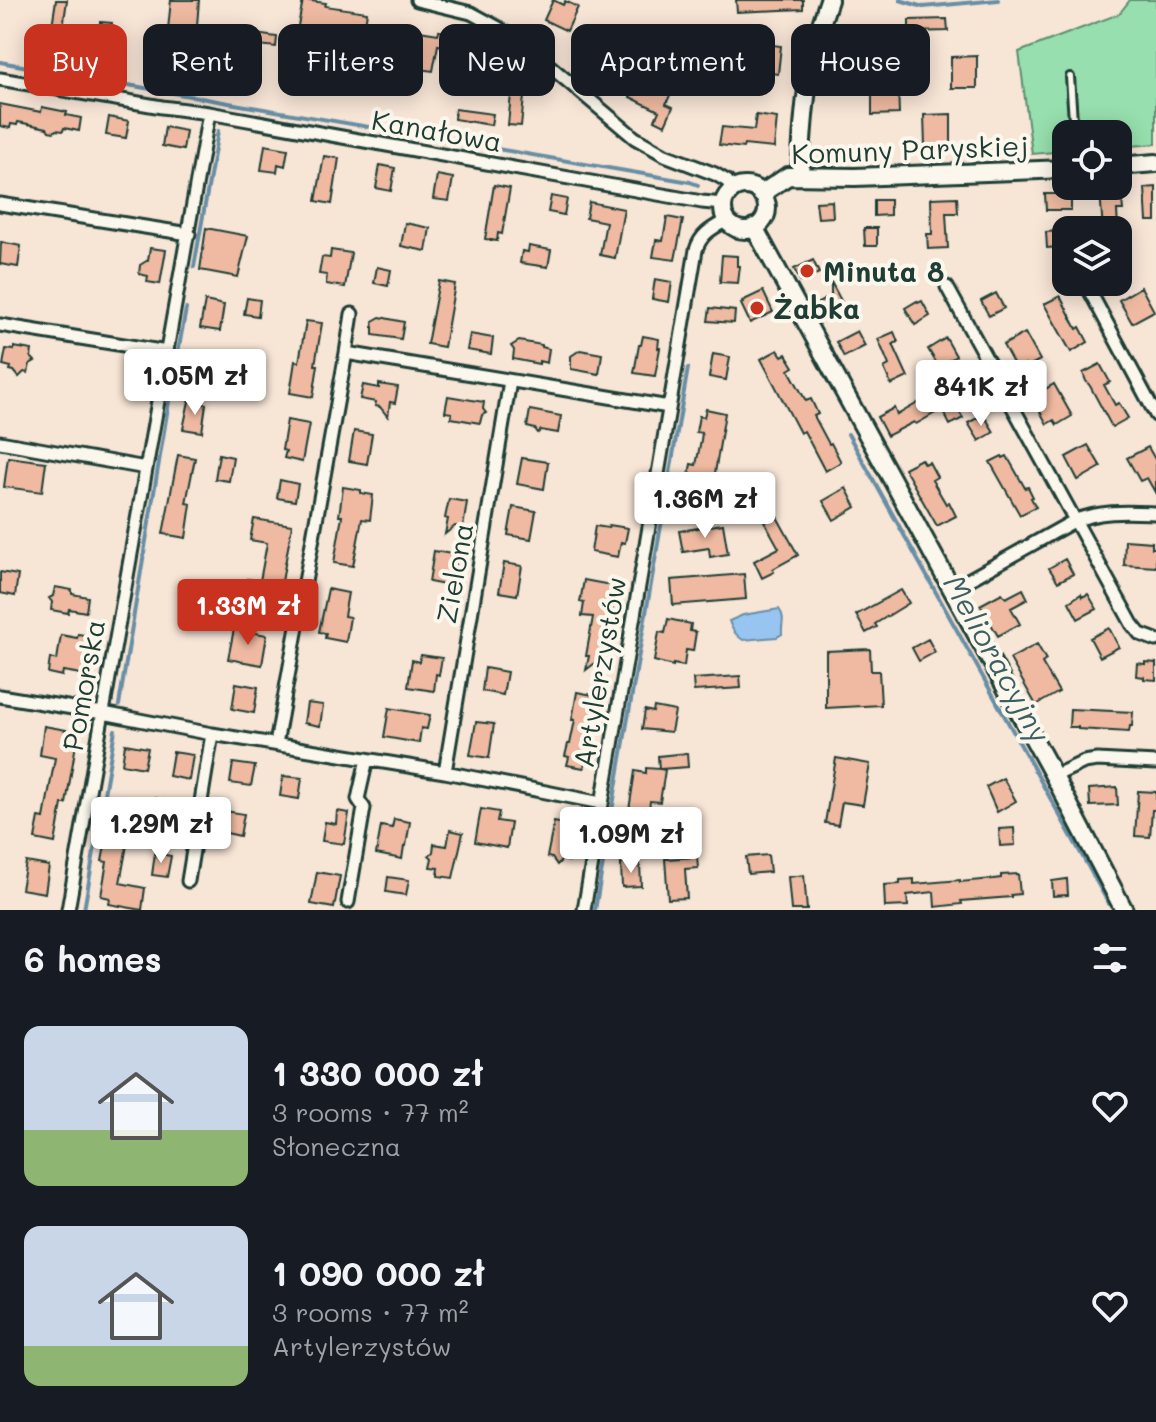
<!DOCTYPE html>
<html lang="en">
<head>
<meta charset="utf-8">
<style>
	:root { --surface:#171b24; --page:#242831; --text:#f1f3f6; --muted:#9ea1a6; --accent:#c8321e }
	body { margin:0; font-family:Mali,sans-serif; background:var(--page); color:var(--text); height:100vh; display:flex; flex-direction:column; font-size:30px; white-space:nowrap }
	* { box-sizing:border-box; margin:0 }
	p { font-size:26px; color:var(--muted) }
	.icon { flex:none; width:44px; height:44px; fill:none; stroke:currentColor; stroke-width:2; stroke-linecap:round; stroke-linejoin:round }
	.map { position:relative; height:910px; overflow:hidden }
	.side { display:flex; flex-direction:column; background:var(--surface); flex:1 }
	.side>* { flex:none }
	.banner { position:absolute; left:24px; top:24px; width:1108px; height:72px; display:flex; gap:16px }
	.controls { position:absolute; left:1052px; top:120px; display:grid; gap:16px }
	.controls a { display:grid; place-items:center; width:80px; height:80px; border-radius:16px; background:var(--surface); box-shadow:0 4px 20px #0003; font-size:40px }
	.price { position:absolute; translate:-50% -68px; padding:0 18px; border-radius:8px; background:#fff; color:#222; font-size:26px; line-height:52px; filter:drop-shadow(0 2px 4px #0008) }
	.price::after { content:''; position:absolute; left:50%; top:48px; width:24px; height:18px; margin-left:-12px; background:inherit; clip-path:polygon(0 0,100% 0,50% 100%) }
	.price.current { background:var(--accent); color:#fff }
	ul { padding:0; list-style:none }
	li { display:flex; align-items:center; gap:24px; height:200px; padding:0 24px }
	li span { display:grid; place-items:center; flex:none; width:224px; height:160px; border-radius:16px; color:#555 }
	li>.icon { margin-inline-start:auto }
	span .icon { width:96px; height:96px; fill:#fffc; stroke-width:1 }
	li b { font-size:34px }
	h2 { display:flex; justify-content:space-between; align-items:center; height:96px; padding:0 24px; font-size:34px }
	.pill { padding:0 28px; border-radius:16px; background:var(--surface); box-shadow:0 4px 20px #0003; font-size:28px; line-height:72px }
	.pill.current { background:var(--accent); color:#fff }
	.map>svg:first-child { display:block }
	.green { fill:#97dfae; stroke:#5b8e71; stroke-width:2 }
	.water { fill:#97c4f1; stroke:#678ea5; stroke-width:2 }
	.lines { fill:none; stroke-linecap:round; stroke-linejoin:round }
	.stream { stroke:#678ea5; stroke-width:4 }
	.building { fill:#efbaa1; stroke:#1f3d34; stroke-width:2 }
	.lane-casing { stroke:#1f3d34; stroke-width:12 }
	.street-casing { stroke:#1f3d34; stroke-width:17 }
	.secondary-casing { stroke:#1f3d34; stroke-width:22 }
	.lane { stroke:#fbf7ec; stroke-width:6 }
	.street { stroke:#fbf7ec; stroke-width:11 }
	.secondary { stroke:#fbf7ec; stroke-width:16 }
	.poi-dot { fill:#c8321e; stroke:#fbf7ec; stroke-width:3 }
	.labels { text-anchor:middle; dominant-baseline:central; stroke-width:8; stroke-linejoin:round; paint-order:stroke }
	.street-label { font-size:28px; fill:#1f3d34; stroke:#fbf7ec }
	.poi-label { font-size:28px; font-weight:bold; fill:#1f3d34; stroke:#fbf7ec; text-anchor:start }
	.water-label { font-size:30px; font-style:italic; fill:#3d5f63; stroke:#fbf7ec }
</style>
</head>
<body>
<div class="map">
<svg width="1156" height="910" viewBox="0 0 1156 910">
	<rect width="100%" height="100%" fill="#f7e5d6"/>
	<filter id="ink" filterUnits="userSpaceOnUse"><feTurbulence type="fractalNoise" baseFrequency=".0125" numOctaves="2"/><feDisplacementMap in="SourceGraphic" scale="16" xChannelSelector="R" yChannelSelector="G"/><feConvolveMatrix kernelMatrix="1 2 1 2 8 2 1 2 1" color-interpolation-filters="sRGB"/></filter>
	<g filter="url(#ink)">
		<path class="green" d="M 1130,0 L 1156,0 L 1156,144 L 1118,147 L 1118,134 L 1066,134 L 1066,151 L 1032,154 L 1019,52 L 1119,14 Z"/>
		<path class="water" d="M 779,609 C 786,618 781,624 782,634 L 777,637 L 743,640 C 736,636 732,630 729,621 L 743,615 Z"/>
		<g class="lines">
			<path class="stream" d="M 900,0 L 923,7 L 998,0
				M 0,62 L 223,102 L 690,182 L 698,185
				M 194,267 L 218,131
				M 848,434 L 1109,904
				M 119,705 L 169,401 L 186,309
				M 84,910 L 115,730
				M 595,910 L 688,368"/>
		</g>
		<path class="building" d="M 56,0 L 67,0 L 63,28 L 52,26 Z
			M 171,0 L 199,0 L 195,51 L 176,50 L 176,40 L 167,39 Z
			M 303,0 L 326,3 L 325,6 L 367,12 L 363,38 L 320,32 L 319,36 L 297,31 Z
			M 553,0 L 563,5 L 565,1 L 578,7 L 567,31 L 544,20 Z
			M 736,0 L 803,0 L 803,9 L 737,12 Z
			M 947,19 L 948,31 L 909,32 L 909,20 Z
			M 100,22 L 112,23 L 111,36 L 118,37 L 115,58 L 95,54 Z
			M 226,30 L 277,37 L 276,47 L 224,41 Z
			M 413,30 L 438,34 L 439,31 L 451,33 L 449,47 L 438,45 L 433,71 L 418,69 L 420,61 L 409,59 Z
			M 589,32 L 609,41 L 608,44 L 615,47 L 607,64 L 580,52 Z
			M 757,43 L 781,46 L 778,74 L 753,71 Z
			M 470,46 L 493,49 L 491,68 L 467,65 Z
			M 977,56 L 977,88 L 951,88 L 951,57 Z
			M 335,72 L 352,74 L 349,93 L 333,91 Z
			M 503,74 L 526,77 L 521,126 L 508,125 L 511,94 L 501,93 Z
			M 639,79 L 655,87 L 656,84 L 672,91 L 666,104 L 673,107 L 665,125 L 655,120 L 659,111 L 630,97 Z
			M 872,83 L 898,83 L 899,114 L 872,115 Z
			M 0,104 L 41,112 L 42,107 L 67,112 L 66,115 L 81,118 L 79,131 L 64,128 L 63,131 L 56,130 L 54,132 L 49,131 L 47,128 L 18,122 L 17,125 L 11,124 L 10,128 L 0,126 Z
			M 455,109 L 493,114 L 491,125 L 454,119 Z
			M 951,114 L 951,146 L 925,146 L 924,115 Z
			M 756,115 L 777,118 L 774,148 L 744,145 L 743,148 L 719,145 L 722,127 L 754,130 Z
			M 109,117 L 129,121 L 126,138 L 106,135 Z
			M 165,127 L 186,131 L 183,150 L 162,146 Z
			M 265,145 L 288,149 L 285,166 L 278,164 L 277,172 L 261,170 Z
			M 324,156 L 339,158 L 332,204 L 316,201 Z
			M 380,165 L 395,168 L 391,191 L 376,188 Z
			M 437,175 L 453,178 L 449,201 L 433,199 Z
			M 494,185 L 510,188 L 502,234 L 498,233 L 497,241 L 485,239 Z
			M 1156,187 L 1156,221 L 1147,221 L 1145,188 Z
			M 1121,189 L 1123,210 L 1117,210 L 1118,230 L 1103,230 L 1100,191 Z
			M 1045,194 L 1071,194 L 1071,210 L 1046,210 Z
			M 551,196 L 567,199 L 564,215 L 548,212 Z
			M 957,197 L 958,213 L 946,213 L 948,248 L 928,249 L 927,234 L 932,234 L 931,198 Z
			M 874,200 L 890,200 L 890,215 L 874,216 Z
			M 832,201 L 833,217 L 818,218 L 816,202 Z
			M 589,202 L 624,209 L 615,258 L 600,255 L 606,222 L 586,218 Z
			M 667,217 L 683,220 L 675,260 L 653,257 L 656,240 L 663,241 Z
			M 405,223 L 430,228 L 426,251 L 401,246 Z
			M 206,228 L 248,236 L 238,277 L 200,270 Z
			M 864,228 L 877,228 L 877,246 L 865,246 Z
			M 1060,231 L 1060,247 L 1047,248 L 1046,232 Z
			M 1,242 L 21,246 L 18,267 L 0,264 Z
			M 529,246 L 551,250 L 548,267 L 520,263 L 522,251 L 528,252 Z
			M 150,248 L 166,250 L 160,284 L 147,282 L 148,276 L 139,274 L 140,265 L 148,260 Z
			M 331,250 L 351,253 L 345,287 L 326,284 L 327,275 L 319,274 L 322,257 L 330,258 Z
			M 722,255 L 737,256 L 737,266 L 740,266 L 738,283 L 720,282 Z
			M 813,260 L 819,273 L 801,282 L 794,269 Z
			M 377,267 L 391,270 L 388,286 L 374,283 Z
			M 655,279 L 672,282 L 669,302 L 652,299 Z
			M 439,281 L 455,284 L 444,347 L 427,344 Z
			M 831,282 L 845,308 L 824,320 L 816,304 L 830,297 L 831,298 Z
			M 1141,287 L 1154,311 L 1132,323 L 1119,300 Z
			M 763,291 L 773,312 L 750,323 L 741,304 L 743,303 L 742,301 Z
			M 996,293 L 1004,308 L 989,316 L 981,301 Z
			M 1060,296 L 1077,329 L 1080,327 L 1088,342 L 1071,352 L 1044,304 Z
			M 247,298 L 260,300 L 258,316 L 244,314 Z
			M 205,301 L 224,305 L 220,331 L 200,328 Z
			M 917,301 L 918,303 L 922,301 L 930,316 L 915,325 L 905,308 Z
			M 710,308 L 735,311 L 734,323 L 708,321 Z
			M 380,317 L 404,322 L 401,339 L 373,335 L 373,321 Z
			M 306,321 L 322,323 L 315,365 L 318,365 L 313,397 L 290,393 L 295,361 L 299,362 Z
			M 857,331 L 865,346 L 844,357 L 836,342 Z
			M 894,332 L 898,342 L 893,344 L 908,377 L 891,385 L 884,368 L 889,365 L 878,339 Z
			M 1025,333 L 1040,360 L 1027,367 L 1025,364 L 1016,369 L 1003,345 Z
			M 470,334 L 493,338 L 491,354 L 467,350 Z
			M 643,336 L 659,339 L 658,348 L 660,348 L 655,376 L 634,373 L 639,345 L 641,345 Z
			M 946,338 L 956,356 L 939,367 L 928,349 Z
			M 519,341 L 542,345 L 542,347 L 549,349 L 547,363 L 539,361 L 539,364 L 513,359 L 514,350 L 511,346 Z
			M 14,347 L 32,350 L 31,357 L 35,361 L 30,364 L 28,373 L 24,372 L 19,377 L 14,371 L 10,370 L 11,367 L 3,365 L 6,349 L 14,350 Z
			M 580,350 L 602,354 L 599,374 L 571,369 L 571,356 Z
			M 778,350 L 782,356 L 786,354 L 794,367 L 789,370 L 806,401 L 811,399 L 818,414 L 814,416 L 829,444 L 831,443 L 841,462 L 825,471 L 804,431 L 800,433 L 761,359 Z
			M 197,352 L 221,357 L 218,374 L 211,373 L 210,380 L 192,377 Z
			M 713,354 L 730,357 L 726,380 L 709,377 Z
			M 1100,364 L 1110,382 L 1104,385 L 1115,405 L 1119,403 L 1128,418 L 1112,427 L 1090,386 L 1086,381 L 1083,373 Z
			M 965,378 L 973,394 L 957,402 L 949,387 Z
			M 379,384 L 398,387 L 395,403 L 390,402 L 388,417 L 380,407 L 375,406 L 376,402 L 360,399 L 363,385 L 379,388 Z
			M 1054,384 L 1072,416 L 1057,425 L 1054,420 L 1047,424 L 1034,401 L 1041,397 L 1039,393 Z
			M 448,396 L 484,402 L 483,409 L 486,413 L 482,415 L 480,423 L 451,418 L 452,413 L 445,412 Z
			M 928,397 L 937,412 L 916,424 L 914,422 L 887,436 L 877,417 L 894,408 L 897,415 Z
			M 189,401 L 206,404 L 202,432 L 183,429 Z
			M 955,405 L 963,418 L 950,425 L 943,411 Z
			M 706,409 L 725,413 L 712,491 L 692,488 L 693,480 L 688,479 L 691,464 L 696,465 L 701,440 L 702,433 L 696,432 L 699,416 L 704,417 Z
			M 530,410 L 561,416 L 558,433 L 541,430 L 538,433 L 535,429 L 527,427 Z
			M 981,416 L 982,419 L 985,417 L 994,432 L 979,441 L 968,423 Z
			M 287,420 L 309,424 L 302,462 L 284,458 L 286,451 L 282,450 Z
			M 354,431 L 372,434 L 367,464 L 349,461 Z
			M 1088,445 L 1101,467 L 1078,480 L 1066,457 Z
			M 1148,447 L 1156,461 L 1156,494 L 1147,478 L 1140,481 L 1127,458 Z
			M 219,454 L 233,457 L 229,481 L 215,479 Z
			M 178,455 L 195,458 L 186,503 L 191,504 L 186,538 L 163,534 Z
			M 1002,456 L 1003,458 L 1007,456 L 1025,488 L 1028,487 L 1033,497 L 1031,498 L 1036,507 L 1020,515 L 990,462 Z
			M 8,457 L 46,462 L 42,492 L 4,487 Z
			M 522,458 L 548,462 L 544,489 L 517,484 Z
			M 921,459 L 924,464 L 929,462 L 937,477 L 932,480 L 946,504 L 949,502 L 956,516 L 937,526 L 904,468 Z
			M 280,480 L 298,484 L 295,501 L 277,498 Z
			M 343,487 L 361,490 L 361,493 L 373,495 L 370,520 L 362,519 L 353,566 L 334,563 L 342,516 L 339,516 Z
			M 846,488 L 856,507 L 834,520 L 823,501 Z
			M 449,499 L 467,502 L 463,528 L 455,526 L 445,534 L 448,519 L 445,518 Z
			M 513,507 L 536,511 L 531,539 L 508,535 Z
			M 776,515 L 798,555 L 773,569 L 774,572 L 762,578 L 754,561 L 779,548 L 764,521 Z
			M 254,519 L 292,525 L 277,610 L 243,604 L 247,579 L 260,581 L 267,543 L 250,540 Z
			M 723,524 L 728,554 L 710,557 L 709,548 L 683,552 L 679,531 Z
			M 609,525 L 628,528 L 625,543 L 621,542 L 618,557 L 591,552 L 595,526 L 608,528 Z
			M 1125,540 L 1152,542 L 1152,548 L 1156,548 L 1156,567 L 1124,565 Z
			M 434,551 L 458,555 L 450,586 L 429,582 Z
			M 1065,559 L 1073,574 L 1058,582 L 1049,568 Z
			M 504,563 L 522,566 L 517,595 L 499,592 Z
			M 0,572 L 18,575 L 15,596 L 0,593 Z
			M 744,574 L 746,599 L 673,605 L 671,580 Z
			M 584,580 L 616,586 L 603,665 L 595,663 L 586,670 L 589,656 L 586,656 L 593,617 L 582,616 L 584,603 L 580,602 Z
			M 55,587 L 72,590 L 72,594 L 88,597 L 86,612 L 69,609 L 68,613 L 51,610 L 52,602 L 49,598 L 53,596 Z
			M 328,589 L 348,593 L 344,616 L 350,617 L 346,642 L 325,638 L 326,633 L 319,632 Z
			M 1023,589 L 1028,599 L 1011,608 L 1020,624 L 998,636 L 980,605 L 1002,593 L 1006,598 Z
			M 901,590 L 909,603 L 875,624 L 877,627 L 866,633 L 856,615 Z
			M 1081,594 L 1082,597 L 1088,594 L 1097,609 L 1078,619 L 1069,602 Z
			M 668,619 L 691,624 L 690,631 L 696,632 L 693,651 L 686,650 L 684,666 L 673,664 L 673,666 L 654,661 L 659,632 L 665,633 Z
			M 1109,628 L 1119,647 L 1100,657 L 1090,638 Z
			M 234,629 L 267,635 L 262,665 L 228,659 Z
			M 78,634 L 97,637 L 94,650 L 92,650 L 87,675 L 63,671 L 62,676 L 48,673 L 50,658 L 57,660 L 61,635 L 77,638 Z
			M 928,639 L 935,652 L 919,661 L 912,648 Z
			M 1037,644 L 1046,660 L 1042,663 L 1059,692 L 1036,705 L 1010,659 Z
			M 870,649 L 871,671 L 879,671 L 881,705 L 826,708 L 826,651 Z
			M 421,655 L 442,658 L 439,675 L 436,674 L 434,691 L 408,687 L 412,660 L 419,662 Z
			M 1145,662 L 1156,663 L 1156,680 L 1144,679 L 1144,677 L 1136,676 L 1137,663 L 1145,664 Z
			M 485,668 L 507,672 L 503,695 L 482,691 Z
			M 740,676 L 741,688 L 694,691 L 693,679 Z
			M 236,683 L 258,687 L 254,713 L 232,709 Z
			M 577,692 L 598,696 L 593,723 L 591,723 L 584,768 L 567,765 L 569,757 L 565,756 L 568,744 L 570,744 L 575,720 L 572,720 Z
			M 307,703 L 323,705 L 320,726 L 304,723 Z
			M 654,707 L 675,711 L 671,732 L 642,729 L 645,710 L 653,712 Z
			M 389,708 L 430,715 L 427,729 L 421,728 L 419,743 L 384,737 Z
			M 1070,709 L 1133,712 L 1132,726 L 1130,726 L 1129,732 L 1078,729 L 1078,727 L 1069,727 Z
			M 476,722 L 494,724 L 489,758 L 470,755 Z
			M 44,726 L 78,732 L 66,804 L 62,804 L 55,843 L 35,839 L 39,817 L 44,818 L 55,758 L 40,755 Z
			M 125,744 L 148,748 L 144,768 L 122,764 Z
			M 173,752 L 193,755 L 189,780 L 169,776 Z
			M 687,753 L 688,767 L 660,769 L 665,770 L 660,802 L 650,801 L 647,826 L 627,823 L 635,771 L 646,773 L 646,768 L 659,769 L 658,756 Z
			M 836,758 L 870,764 L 863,805 L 842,802 L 838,825 L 825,823 Z
			M 233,763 L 255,766 L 251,786 L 230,783 Z
			M 283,776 L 302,778 L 299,799 L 280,796 Z
			M 1003,778 L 1016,801 L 997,812 L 986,787 Z
			M 1117,787 L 1118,805 L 1090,806 L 1089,789 Z
			M 1138,791 L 1156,792 L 1156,810 L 1152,810 L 1150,837 L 1135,836 Z
			M 154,798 L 181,803 L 177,828 L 149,824 Z
			M 481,809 L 499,812 L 497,821 L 511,823 L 507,848 L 475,842 Z
			M 225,811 L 244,814 L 240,836 L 222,832 Z
			M 337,811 L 349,813 L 344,844 L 322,841 L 325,822 L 336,824 Z
			M 394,819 L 410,822 L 406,846 L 404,846 L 402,859 L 376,854 L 381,826 L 392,828 Z
			M 554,822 L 574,826 L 569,861 L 562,860 L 557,865 L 552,858 L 547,857 Z
			M 1014,828 L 1015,845 L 1000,846 L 999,829 Z
			M 450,830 L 463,833 L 453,878 L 438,876 L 439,868 L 430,867 L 432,858 L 429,855 L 433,852 L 434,844 L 447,846 Z
			M 106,841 L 127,845 L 120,883 L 145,888 L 142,910 L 109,904 L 110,898 L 101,896 L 107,862 L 102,861 Z
			M 155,853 L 171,856 L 167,877 L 152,875 Z
			M 768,855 L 770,872 L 748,874 L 746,857 Z
			M 697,857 L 698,868 L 685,869 L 687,898 L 668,899 L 665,859 Z
			M 26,862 L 49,866 L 45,893 L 21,889 Z
			M 621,864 L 640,864 L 641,886 L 622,887 Z
			M 317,872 L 340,876 L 334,908 L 311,904 Z
			M 1018,874 L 1020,894 L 1011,895 L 1011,897 L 961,901 L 962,904 L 935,907 L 934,892 L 907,895 L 908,906 L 885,907 L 884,885 L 900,884 L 900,880 L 914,879 L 914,884 L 960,880 L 960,882 L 993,879 L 1001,878 L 1001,875 Z
			M 804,875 L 807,910 L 791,910 L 788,877 Z
			M 388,877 L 409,880 L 406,895 L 386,892 Z
			M 1067,879 L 1068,895 L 1053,896 L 1052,881 Z"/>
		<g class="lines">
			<g class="lane-casing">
				<path id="lane" d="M 1070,77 L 1074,134"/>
			</g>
			<g class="street-casing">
				<path id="street" d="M 417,0 L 471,13 L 497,27 L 539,57 L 635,138 L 665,155 L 715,174 L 727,181 L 733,190
					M 0,79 L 162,107 L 209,113 L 702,202 L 723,204
					M 0,204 L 189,234
					M 1087,286 L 1156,415
					M 947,287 L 1132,624 L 1140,634 L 1156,640
					M 0,325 L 167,352
					M 346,353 L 352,314
					M 0,442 L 146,468
					M 952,589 L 1074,521 C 1101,510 1128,512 1156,513
					M 0,696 L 103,713 L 212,734 L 445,772 L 601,803
					M 276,744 L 346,353 L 669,407
					M 445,772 L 510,381
					M 1054,776 L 1084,762 L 1097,760 L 1156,763
					M 188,881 L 212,734
					M 348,902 L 364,808 L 358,799 L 367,759
					M 68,910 L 209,113
					M 584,910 L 696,250 C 701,233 713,228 727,220"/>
			</g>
			<g class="secondary-casing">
				<path id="secondary" d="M 1118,166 L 1156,163
					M 800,176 C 803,112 807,61 829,0
					M723 208a22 22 0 1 1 44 0a22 22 0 1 1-44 0Z
					M 761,194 L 788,176 L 855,177 L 1066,169
					M 754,227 L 1054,776 L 1124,910"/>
			</g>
			<use href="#lane" class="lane"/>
			<use href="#street" class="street"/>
			<use href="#secondary" class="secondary"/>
		</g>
	</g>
	<g class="poi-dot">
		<circle cx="807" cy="271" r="8"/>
		<circle cx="757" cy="308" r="8"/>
	</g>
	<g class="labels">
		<g class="street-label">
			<text transform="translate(437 130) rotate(10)">Kanałowa</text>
			<text transform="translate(910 149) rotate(-2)">Komuny Paryskiej</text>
			<text transform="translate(454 573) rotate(-80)">Zielona</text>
			<text transform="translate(599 672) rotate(-80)">Artylerzystów</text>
			<text transform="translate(83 685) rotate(-80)">Pomorska</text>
		</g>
		<g class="poi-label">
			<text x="823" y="271">Minuta 8</text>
			<text x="773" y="308">Żabka</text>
		</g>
		<g class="water-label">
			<text transform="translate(998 658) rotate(61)">Melioracyjny</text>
		</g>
	</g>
</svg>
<div class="controls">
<a><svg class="icon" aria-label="locate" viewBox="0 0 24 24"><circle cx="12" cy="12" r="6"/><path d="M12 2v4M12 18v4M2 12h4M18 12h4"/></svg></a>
<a><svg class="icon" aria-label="layers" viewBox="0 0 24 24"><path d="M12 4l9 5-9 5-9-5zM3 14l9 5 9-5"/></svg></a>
</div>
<b class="price" style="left:195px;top:417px">1.05M zł</b>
<b class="price" style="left:981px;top:428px">841K zł</b>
<b class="price" style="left:705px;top:540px">1.36M zł</b>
<b class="price current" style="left:248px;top:647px">1.33M zł</b>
<b class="price" style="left:161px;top:865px">1.29M zł</b>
<b class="price" style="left:631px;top:875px">1.09M zł</b>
<div class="banner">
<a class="pill current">Buy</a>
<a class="pill">Rent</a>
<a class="pill">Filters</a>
<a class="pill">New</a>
<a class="pill">Apartment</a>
<a class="pill">House</a>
</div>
</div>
<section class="side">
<h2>6 homes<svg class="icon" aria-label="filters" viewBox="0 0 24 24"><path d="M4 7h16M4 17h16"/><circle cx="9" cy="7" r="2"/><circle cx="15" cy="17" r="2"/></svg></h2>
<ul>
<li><span style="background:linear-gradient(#c9d6e8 65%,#8fb573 0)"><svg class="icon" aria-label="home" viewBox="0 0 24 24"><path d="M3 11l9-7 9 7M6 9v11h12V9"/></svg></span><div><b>1 330 000 zł</b><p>3 rooms · 77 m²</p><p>Słoneczna</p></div><svg class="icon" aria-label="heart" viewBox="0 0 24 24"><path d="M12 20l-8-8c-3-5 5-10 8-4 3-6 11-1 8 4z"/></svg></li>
<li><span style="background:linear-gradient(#c9d6e8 75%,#8fb573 0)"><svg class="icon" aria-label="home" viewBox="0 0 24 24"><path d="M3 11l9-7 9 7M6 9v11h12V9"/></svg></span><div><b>1 090 000 zł</b><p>3 rooms · 77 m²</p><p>Artylerzystów</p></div><svg class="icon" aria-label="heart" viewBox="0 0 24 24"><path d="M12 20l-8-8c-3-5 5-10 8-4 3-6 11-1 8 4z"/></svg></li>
</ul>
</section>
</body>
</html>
